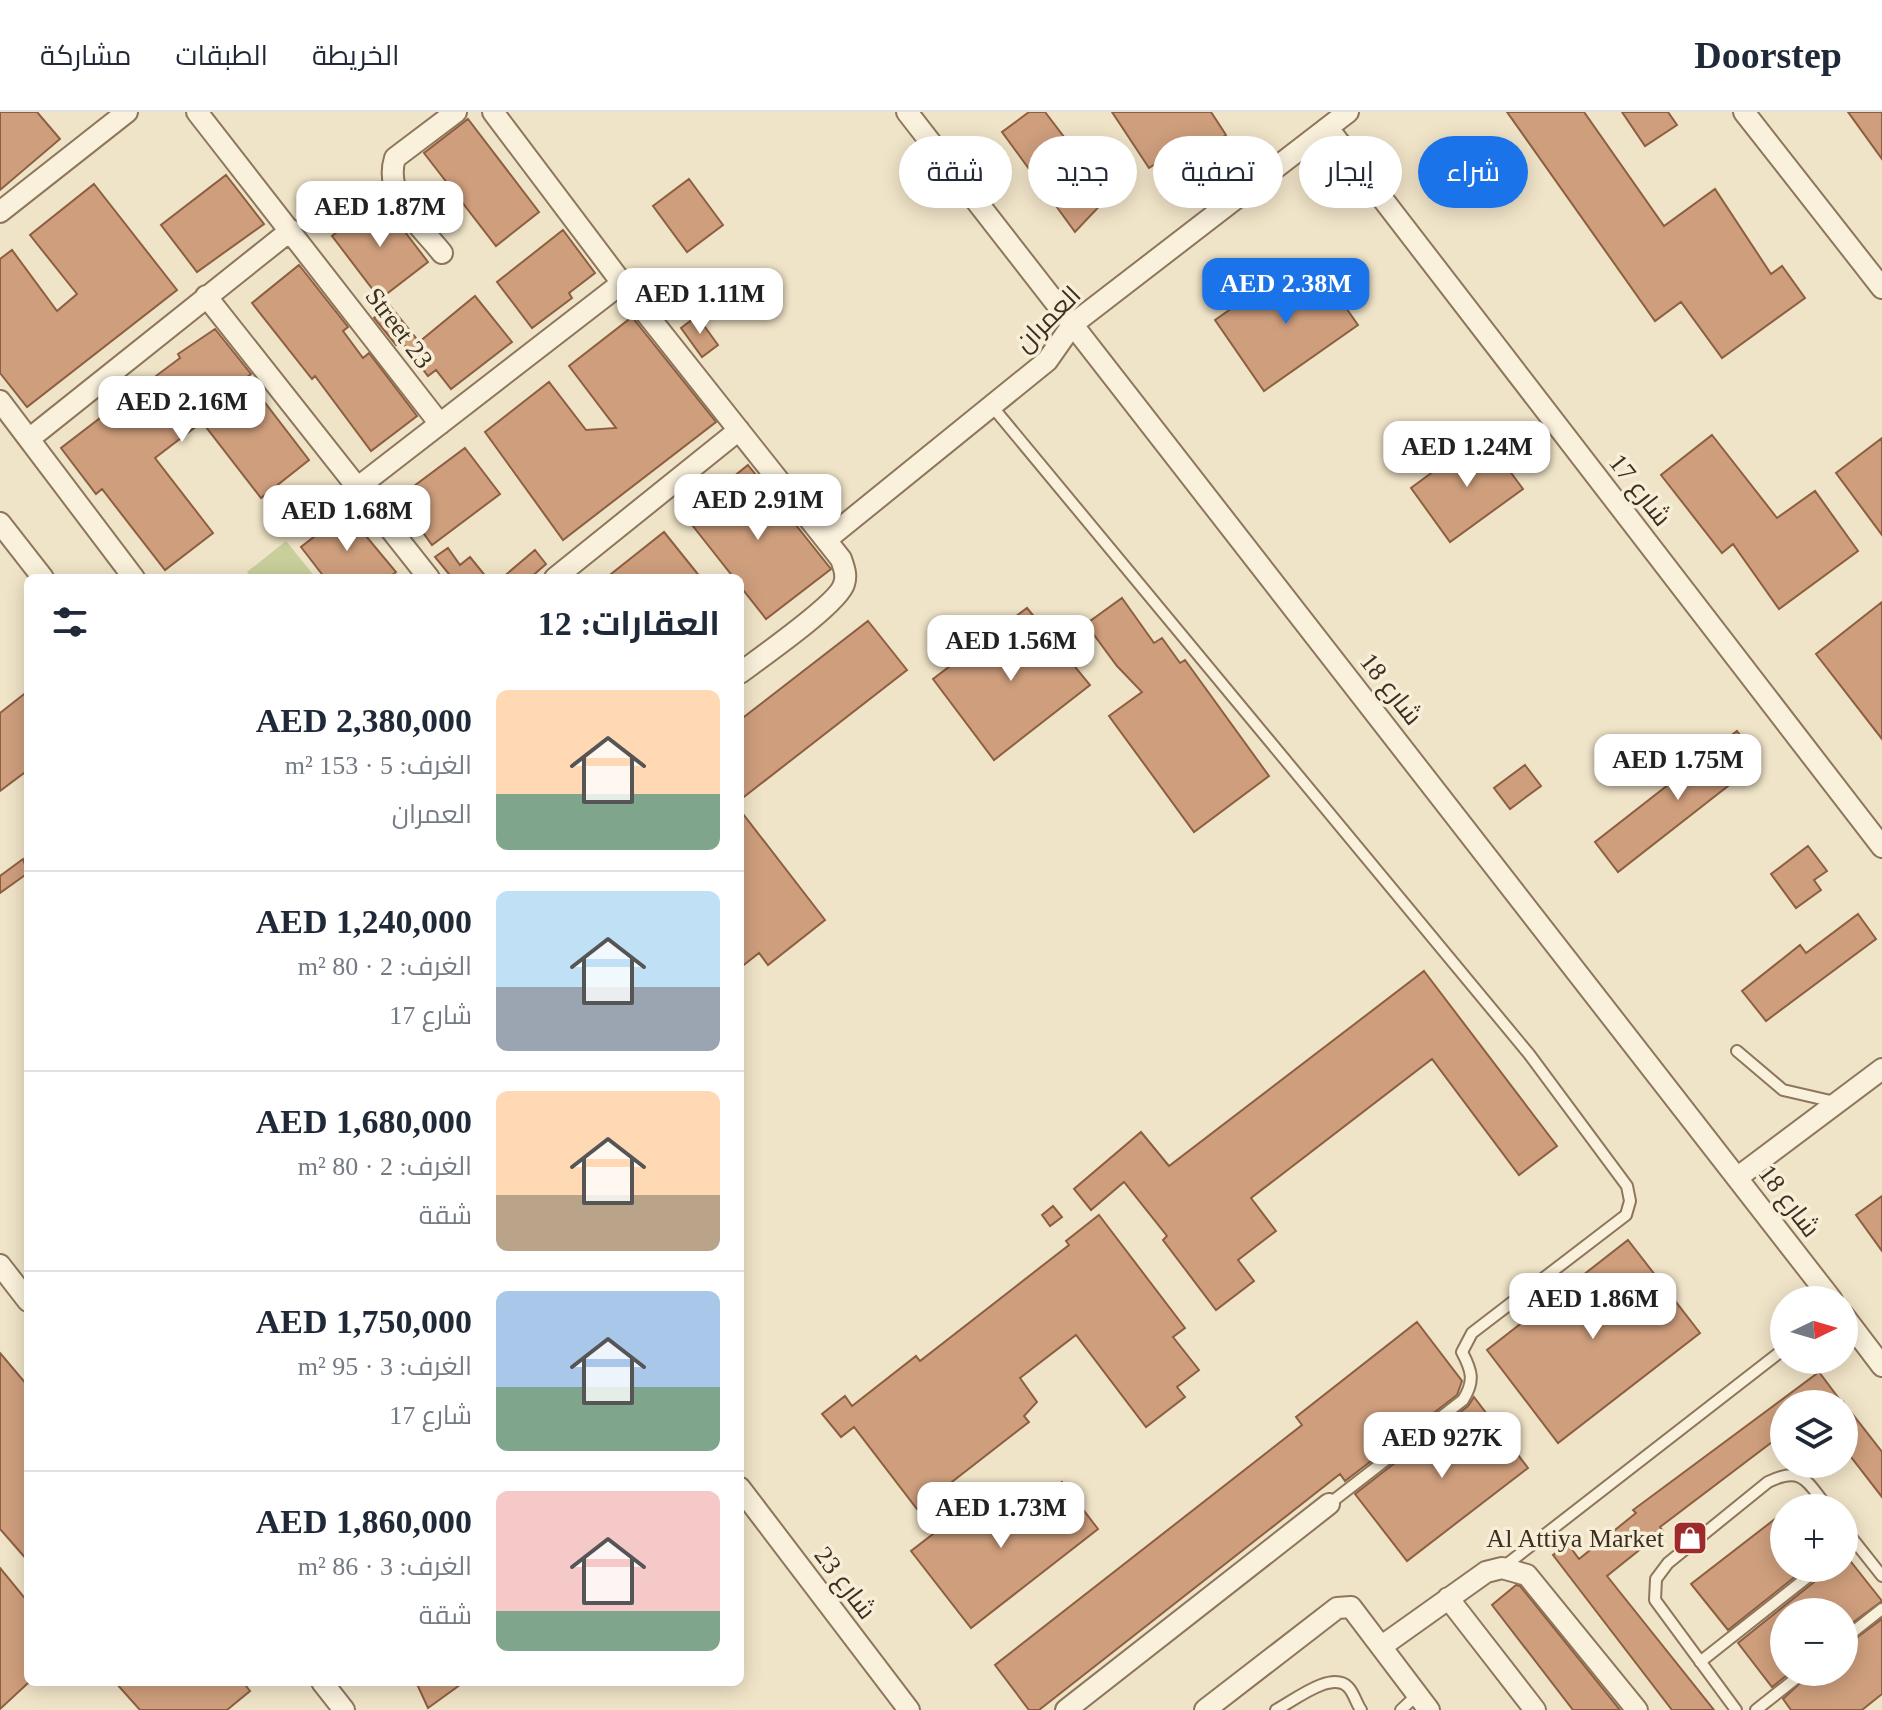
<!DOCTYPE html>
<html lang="ar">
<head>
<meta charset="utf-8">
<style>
	:root { --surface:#fff; --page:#f2f2f3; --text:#1f2937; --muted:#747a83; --line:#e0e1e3; --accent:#1a73e8 }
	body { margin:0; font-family:"Times New Roman",Cairo,serif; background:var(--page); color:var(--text); direction:rtl; height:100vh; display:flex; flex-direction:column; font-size:30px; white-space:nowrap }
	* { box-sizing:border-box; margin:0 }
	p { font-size:26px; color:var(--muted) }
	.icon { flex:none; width:44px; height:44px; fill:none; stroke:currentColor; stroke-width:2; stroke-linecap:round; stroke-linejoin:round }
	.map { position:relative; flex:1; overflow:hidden; direction:ltr }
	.panel { position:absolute; left:24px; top:462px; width:720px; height:1112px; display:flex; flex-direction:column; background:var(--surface); border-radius:12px; box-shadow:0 4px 20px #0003; direction:rtl }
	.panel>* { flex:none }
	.guide { position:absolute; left:768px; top:24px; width:760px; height:72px; direction:rtl; display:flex; gap:16px }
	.needle { width:52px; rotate:85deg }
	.buttons { position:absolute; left:1770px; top:1174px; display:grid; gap:16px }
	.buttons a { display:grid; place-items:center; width:88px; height:88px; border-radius:50%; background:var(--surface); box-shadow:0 4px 20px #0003; font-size:40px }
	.price { position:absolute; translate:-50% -68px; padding:0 18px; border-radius:16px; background:#fff; color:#222; font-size:26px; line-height:52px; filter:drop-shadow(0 2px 4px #0008) }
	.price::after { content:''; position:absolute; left:50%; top:48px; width:24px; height:18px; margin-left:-12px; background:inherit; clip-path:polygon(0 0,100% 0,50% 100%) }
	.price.selected { background:var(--accent); color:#fff }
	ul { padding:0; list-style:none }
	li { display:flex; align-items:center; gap:24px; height:200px; padding:0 24px }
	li+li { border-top:2px solid var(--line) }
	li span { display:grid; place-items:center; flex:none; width:224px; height:160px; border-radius:12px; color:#555 }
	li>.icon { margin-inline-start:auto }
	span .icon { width:96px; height:96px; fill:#fffc; stroke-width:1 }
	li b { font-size:34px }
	h2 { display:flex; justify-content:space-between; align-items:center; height:96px; padding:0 24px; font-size:34px }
	.chip { padding:0 28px; border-radius:36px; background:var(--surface); box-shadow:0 4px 20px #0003; font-size:28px; line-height:72px }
	.chip.selected { background:var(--accent); color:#fff }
	header { display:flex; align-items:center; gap:48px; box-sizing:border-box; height:112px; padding:0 40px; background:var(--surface); border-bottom:2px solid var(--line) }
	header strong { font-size:38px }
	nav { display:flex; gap:44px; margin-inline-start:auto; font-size:28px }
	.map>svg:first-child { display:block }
	.green { fill:#c9cf9b }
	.building { fill:#cf9f7d; stroke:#8d5f41; stroke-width:2 }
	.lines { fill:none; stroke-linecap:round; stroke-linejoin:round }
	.lane-casing { stroke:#8d765c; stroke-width:14 }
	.street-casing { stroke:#8d765c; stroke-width:24 }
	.lane { stroke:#faf1dc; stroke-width:10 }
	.street { stroke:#faf1dc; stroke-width:20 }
	.labels { text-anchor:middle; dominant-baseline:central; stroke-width:7; stroke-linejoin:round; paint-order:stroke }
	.street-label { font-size:26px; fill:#3d2e20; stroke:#f7eed8 }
	.poi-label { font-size:26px; fill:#3d2e20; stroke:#f7eed8; text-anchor:end }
</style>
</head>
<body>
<header>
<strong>Doorstep</strong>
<nav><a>الخريطة</a><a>الطبقات</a><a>مشاركة</a></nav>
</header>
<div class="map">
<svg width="1882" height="1598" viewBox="0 0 1882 1598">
	<rect width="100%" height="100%" fill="#f0e4c8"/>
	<path class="green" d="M 286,429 L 316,466 L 252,466 L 247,460 Z"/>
	<path class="building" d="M 0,0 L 37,0 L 60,27 L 0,78 Z
		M 1029,0 L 1045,0 L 1109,84 L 1075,120 L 1002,20 Z
		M 1112,0 L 1211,0 L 1226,23 L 1165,64 L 1157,51 L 1149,56 Z
		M 1507,0 L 1584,0 L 1664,114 L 1715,77 L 1771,162 L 1782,154 L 1805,186 L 1722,246 L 1681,190 L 1655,209 Z
		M 1622,0 L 1668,0 L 1677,13 L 1645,34 Z
		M 1848,0 L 1882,0 L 1882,47 Z
		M 468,7 L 539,100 L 496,134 L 424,41 Z
		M 226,63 L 264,112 L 197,160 L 161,113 Z
		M 689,67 L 723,113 L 687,140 L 653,94 Z
		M 94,72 L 177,178 L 27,295 L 0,261 L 0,147 L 12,138 L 57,199 L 77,182 L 30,123 Z
		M 379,86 L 428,150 L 380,187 L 332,124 Z
		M 563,118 L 595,161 L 569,181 L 572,186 L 532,216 L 497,170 Z
		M 299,153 L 348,215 L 343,219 L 363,246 L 369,241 L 417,304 L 371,339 L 315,264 L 312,267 L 252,191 Z
		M 1318,156 L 1358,213 L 1264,279 L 1215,208 L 1275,166 L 1285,179 Z
		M 475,184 L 512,230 L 451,277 L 436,258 L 428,264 L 401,229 L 396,233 L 374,206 L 390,194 L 419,230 Z
		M 697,204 L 718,233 L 702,245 L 681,216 Z
		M 632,205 L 716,310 L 563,428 L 485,320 L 549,270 L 586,318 L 616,316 L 569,254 Z
		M 215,217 L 251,262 L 246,266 L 309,348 L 261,386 L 202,310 L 155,346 L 213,421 L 165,458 L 102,377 L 96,382 L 61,336 L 130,283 L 126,278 L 152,267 L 180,246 L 178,242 Z
		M 1483,323 L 1523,377 L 1450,430 L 1411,376 Z
		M 1712,323 L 1777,406 L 1815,379 L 1858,439 L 1779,497 L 1733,432 L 1722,441 L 1661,363 Z
		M 1882,326 L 1882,423 L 1836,361 Z
		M 465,336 L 500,382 L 432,433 L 398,386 Z
		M 748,353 L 831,457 L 766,507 L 740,474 L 740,466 L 734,466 L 685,404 Z
		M 346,400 L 396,460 L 388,466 L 325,466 L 301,435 Z
		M 664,420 L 701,466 L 606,466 Z
		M 448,436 L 460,453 L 470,445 L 487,466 L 444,466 L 449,462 L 435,445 Z
		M 535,438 L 546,452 L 530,466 L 502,466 Z
		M 1122,486 L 1154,531 L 1162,526 L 1180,551 L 1185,548 L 1269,664 L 1194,720 L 1109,604 L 1142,580 L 1117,554 L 1086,512 Z
		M 1882,490 L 1882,627 L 1816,542 Z
		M 1027,496 L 1090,573 L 994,648 L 933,567 Z
		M 868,509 L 907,558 L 740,688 L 740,608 Z
		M 28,579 L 28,658 L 0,679 L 0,601 Z
		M 1737,619 L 1760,649 L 1618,760 L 1595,730 Z
		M 1525,653 L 1541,674 L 1510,697 L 1494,676 Z
		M 740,698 L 825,808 L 768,853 L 759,841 L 740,856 Z
		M 1808,734 L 1827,759 L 1814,768 L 1821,778 L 1796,796 L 1771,762 Z
		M 23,747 L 28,761 L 0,781 L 0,764 Z
		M 1858,802 L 1876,827 L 1766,909 L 1742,879 L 1800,833 L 1806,841 Z
		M 1424,859 L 1557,1034 L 1519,1063 L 1432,947 L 1251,1086 L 1276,1119 L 1238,1148 L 1254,1169 L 1216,1198 L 1163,1128 L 1167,1124 L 1124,1070 L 1091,1098 L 1074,1077 L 1141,1020 L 1169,1054 Z
		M 1882,1084 L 1882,1139 L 1856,1103 Z
		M 1053,1094 L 1062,1105 L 1050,1114 L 1042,1103 Z
		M 1099,1103 L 1185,1216 L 1173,1225 L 1199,1258 L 1177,1275 L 1185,1285 L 1146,1315 L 1076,1223 L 1020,1266 L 1037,1290 L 1024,1304 L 1029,1310 L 917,1397 L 854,1315 L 841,1325 L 822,1302 L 845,1284 L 852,1294 L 916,1244 L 920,1249 L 1069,1133 L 1066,1129 Z
		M 1628,1128 L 1700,1221 L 1558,1331 L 1487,1238 Z
		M 1417,1210 L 1462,1269 L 1457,1283 L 1345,1369 L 1340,1362 L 1039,1598 L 1029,1598 L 995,1553 L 1302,1313 L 1296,1305 Z
		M 0,1241 L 28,1274 L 28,1449 L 0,1417 Z
		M 1819,1260 L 1843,1292 L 1784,1292 L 1784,1321 L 1660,1415 L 1663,1419 L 1607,1464 L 1714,1598 L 1672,1598 L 1553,1443 L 1568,1432 L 1579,1447 L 1636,1401 L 1633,1398 Z
		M 1474,1285 L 1528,1356 L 1407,1449 L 1355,1382 L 1468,1294 Z
		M 1844,1291 L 1882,1340 L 1882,1385 L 1844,1336 Z
		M 1062,1370 L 1098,1417 L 971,1516 L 911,1439 L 972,1392 L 980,1401 L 1005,1382 L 1021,1402 Z
		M 1784,1400 L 1784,1456 L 1806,1456 L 1728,1518 L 1691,1472 Z
		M 1844,1441 L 1882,1489 L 1844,1517 L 1844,1500 L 1784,1500 L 1784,1560 L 1791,1560 L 1772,1575 L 1738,1531 L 1824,1462 L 1827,1456 L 1844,1456 Z
		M 0,1456 L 28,1490 L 28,1571 L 0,1597 Z
		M 1516,1473 L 1520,1474 L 1620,1598 L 1573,1598 L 1492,1493 Z
		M 1882,1507 L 1882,1582 L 1862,1598 L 1791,1598 L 1783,1587 L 1812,1560 L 1844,1560 L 1844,1535 Z
		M 115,1570 L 243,1570 L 250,1579 L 227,1598 L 140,1598 Z
		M 416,1570 L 464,1570 L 428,1596 Z"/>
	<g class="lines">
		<g class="lane-casing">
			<path id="lane" d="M 991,293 L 1529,942 L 1627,1074 L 1630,1089 L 1626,1103 L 1472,1221 L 1462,1240 C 1472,1259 1475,1269 1463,1288 L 1329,1392
				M 1737,939 L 1783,978 L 1835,990
				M 1844,1416 L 1882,1464
				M 1502,1456 L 1784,1237
				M 1844,1527 L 1882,1497
				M 1700,1550 L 1819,1456
				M 1276,1598 C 1292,1590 1331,1558 1348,1575 C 1354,1581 1356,1591 1361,1598
				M 1401,1598 L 1418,1582
				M 1736,1598 L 1655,1488 L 1656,1467 L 1668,1451 L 1768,1370 C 1803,1353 1807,1370 1828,1396
				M 1756,1598 L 1804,1560"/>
		</g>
		<g class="street-casing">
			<path id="street" d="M 197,0 L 440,312
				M 493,0 L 622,171 L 841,447 C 844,456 847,463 844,472 C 839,491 760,546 740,561
				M 907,0 L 1832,1188
				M 1744,0 L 1882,176
				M 1328,16 L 1882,735
				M 0,100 L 127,0
				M 442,141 C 420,113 383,84 395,46 L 456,0
				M 206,184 L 429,466
				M 0,289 L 134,466
				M 29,327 L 291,118
				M 357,376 L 622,171
				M 0,411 L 43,466
				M 826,428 L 1047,249 L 1073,212 L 1348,0
				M 555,466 L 739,318
				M 1738,1065 L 1882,957
				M 0,1153 L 28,1189
				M 1844,1204 L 1882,1254
				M 740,1376 L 909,1598
				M 1448,1486 L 1535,1598
				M 1382,1534 L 1486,1460 L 1502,1456 L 1527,1463 L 1637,1598
				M 322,1570 L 344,1598
				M 1066,1598 L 1329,1392
				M 1205,1598 L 1337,1496 L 1351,1495 L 1429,1598"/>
		</g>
		<use href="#lane" class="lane"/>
		<use href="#street" class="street"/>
	</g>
	<defs>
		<g id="shop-square" transform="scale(1.8)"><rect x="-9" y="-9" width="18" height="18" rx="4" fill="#9e2a2b" stroke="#f7eed8"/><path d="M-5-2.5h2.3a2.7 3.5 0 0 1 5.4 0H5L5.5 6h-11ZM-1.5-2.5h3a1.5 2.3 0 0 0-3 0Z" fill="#fff"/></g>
	</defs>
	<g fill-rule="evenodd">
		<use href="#shop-square" x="1690" y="1426"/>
	</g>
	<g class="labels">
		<g class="street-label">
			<text transform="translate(1048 207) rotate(-45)">العمران</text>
			<text transform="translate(399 216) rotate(53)">Street 23</text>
			<text transform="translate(1640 378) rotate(52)">شارع 17</text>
			<text transform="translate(1391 577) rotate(52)">شارع 18</text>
			<text transform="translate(1789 1089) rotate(53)">شارع 18</text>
			<text transform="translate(845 1471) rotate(53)">شارع 23</text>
		</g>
		<g class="poi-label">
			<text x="1664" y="1426">Al Attiya Market</text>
		</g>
	</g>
</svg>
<div class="buttons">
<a><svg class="needle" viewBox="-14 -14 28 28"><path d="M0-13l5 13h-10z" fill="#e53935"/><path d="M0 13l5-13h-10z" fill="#747a83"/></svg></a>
<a><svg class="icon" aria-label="layers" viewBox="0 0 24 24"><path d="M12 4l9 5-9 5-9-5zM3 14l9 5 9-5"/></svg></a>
<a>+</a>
<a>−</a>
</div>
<b class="price" style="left:380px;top:137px">AED 1.87M</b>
<b class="price selected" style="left:1286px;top:214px">AED 2.38M</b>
<b class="price" style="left:700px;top:224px">AED 1.11M</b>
<b class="price" style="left:182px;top:332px">AED 2.16M</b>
<b class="price" style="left:1467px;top:377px">AED 1.24M</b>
<b class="price" style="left:758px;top:430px">AED 2.91M</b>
<b class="price" style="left:347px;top:441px">AED 1.68M</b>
<b class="price" style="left:1011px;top:571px">AED 1.56M</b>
<b class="price" style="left:1678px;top:690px">AED 1.75M</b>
<b class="price" style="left:1593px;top:1229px">AED 1.86M</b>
<b class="price" style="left:1442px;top:1368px">AED 927K</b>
<b class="price" style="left:1001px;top:1438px">AED 1.73M</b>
<div class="guide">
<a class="chip selected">شراء</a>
<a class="chip">إيجار</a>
<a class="chip">تصفية</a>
<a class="chip">جديد</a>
<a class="chip">شقة</a>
</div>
<section class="panel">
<h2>العقارات: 12<svg class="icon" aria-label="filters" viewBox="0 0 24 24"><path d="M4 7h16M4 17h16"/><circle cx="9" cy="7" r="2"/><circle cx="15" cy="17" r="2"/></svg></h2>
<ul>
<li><span style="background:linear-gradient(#ffd9b3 65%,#7fa58c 0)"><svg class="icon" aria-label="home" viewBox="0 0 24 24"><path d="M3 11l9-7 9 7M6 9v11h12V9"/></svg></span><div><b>AED 2,380,000</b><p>الغرف: 5 · 153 m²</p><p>العمران</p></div></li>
<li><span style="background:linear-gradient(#bfe0f5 60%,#9aa5b1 0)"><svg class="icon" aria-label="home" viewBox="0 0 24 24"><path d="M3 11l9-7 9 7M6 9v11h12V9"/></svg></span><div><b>AED 1,240,000</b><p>الغرف: 2 · 80 m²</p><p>شارع 17</p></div></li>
<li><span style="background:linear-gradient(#ffd9b3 65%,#b9a48a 0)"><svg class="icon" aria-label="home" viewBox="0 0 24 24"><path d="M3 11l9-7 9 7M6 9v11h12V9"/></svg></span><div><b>AED 1,680,000</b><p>الغرف: 2 · 80 m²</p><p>شقة</p></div></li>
<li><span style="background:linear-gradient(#a9c7e8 60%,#7fa58c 0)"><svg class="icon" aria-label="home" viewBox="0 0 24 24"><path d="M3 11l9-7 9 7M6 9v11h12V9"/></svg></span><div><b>AED 1,750,000</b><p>الغرف: 3 · 95 m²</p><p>شارع 17</p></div></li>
<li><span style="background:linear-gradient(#f6c9c9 75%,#7fa58c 0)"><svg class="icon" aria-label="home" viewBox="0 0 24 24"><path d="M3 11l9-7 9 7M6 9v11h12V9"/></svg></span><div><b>AED 1,860,000</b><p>الغرف: 3 · 86 m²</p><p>شقة</p></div></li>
</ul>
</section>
</div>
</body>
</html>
